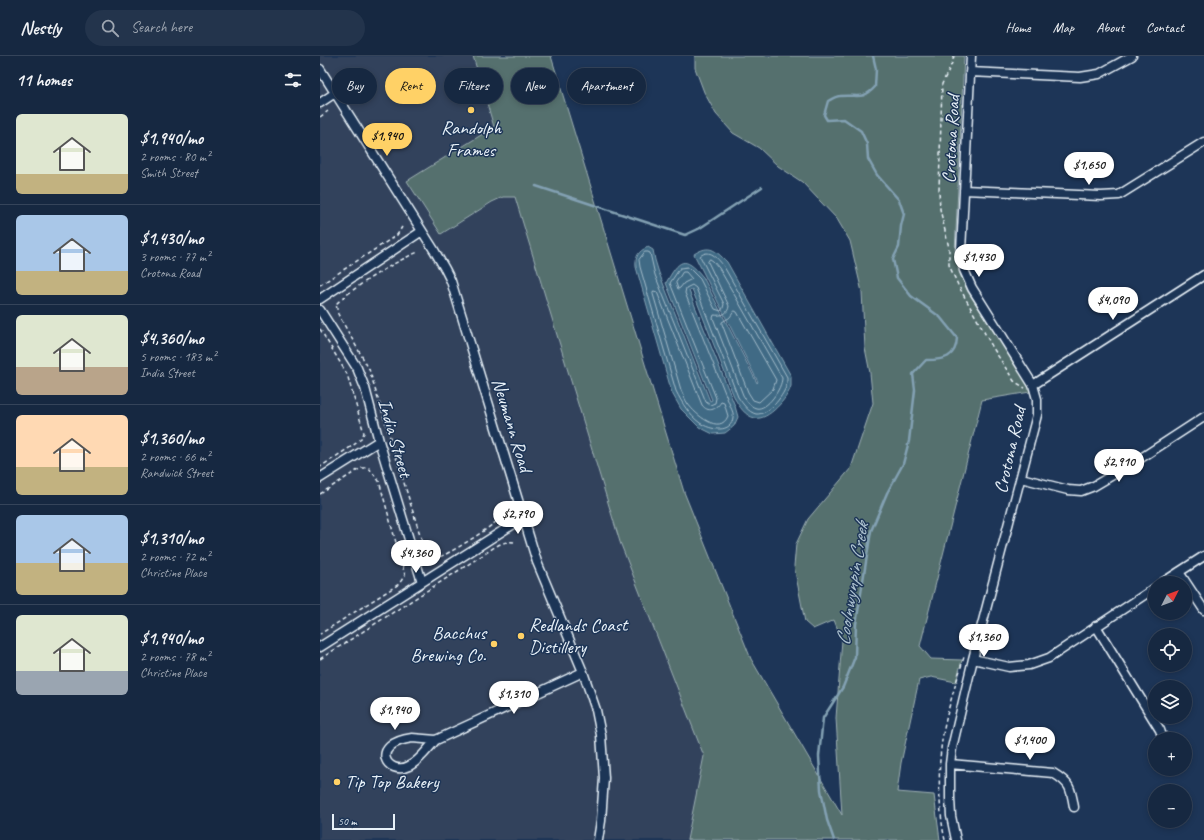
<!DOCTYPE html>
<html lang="en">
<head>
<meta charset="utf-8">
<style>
	:root { --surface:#162841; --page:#23344c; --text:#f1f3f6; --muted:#9ea6b1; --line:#35445a; --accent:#ffd166 }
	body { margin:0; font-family:Caveat,sans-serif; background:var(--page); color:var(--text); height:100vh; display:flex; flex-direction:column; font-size:15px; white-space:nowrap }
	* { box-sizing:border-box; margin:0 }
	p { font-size:13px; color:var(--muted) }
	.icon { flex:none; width:22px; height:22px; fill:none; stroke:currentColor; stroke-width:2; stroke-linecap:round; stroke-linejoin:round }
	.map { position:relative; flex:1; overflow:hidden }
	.side { display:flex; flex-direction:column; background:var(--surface); width:320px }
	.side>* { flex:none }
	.hud { position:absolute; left:12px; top:12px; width:380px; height:36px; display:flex; gap:8px }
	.needle { width:26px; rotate:48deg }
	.buttons { position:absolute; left:828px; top:520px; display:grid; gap:8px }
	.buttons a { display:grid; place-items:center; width:44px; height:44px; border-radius:50%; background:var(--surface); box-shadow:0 2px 6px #0003,0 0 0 1px var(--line); font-size:20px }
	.scale { position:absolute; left:12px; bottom:10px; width:63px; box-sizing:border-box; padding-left:4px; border:2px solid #e8f1f8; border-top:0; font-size:11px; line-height:14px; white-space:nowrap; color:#e8f1f8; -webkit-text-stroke:3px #1d3557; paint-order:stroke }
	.price { position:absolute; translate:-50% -34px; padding:0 9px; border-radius:14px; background:#fff; color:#222; font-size:13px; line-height:26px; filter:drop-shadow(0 1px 2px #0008) }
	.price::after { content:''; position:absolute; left:50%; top:24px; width:12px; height:9px; margin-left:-6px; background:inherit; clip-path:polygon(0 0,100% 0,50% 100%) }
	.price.current { background:var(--accent); color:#111 }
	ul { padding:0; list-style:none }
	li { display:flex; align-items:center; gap:12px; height:100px; padding:0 16px }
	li+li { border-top:1px solid var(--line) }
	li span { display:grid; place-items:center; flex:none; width:112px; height:80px; border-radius:6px; color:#555 }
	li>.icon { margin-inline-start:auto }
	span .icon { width:48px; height:48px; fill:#fffc; stroke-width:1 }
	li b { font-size:17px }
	h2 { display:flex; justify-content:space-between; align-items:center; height:48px; padding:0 16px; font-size:17px }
	.tag { padding:0 14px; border-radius:18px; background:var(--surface); box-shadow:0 2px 6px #0003,0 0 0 1px var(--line); font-size:14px; line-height:36px }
	.tag.current { background:var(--accent); color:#111 }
	header { display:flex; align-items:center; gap:24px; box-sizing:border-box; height:56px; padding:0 20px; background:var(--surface); border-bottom:1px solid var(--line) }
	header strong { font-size:19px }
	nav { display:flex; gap:22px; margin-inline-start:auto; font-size:14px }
	.search { width:280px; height:36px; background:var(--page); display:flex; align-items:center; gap:10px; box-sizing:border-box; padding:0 14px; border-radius:22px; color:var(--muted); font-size:15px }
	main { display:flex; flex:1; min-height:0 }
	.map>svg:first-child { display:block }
	.built { fill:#30425c }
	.green { fill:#55706e; stroke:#9eb0b3 }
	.water { fill:#3f6b85; stroke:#83a1b3 }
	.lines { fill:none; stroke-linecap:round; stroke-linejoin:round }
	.shore { stroke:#a4bbca; stroke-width:1 }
	.stream { stroke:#83a1b3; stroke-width:2.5 }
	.street-casing { stroke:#e8f1f8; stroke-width:11 }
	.path { stroke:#e8f1f8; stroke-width:1.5; stroke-dasharray:4 3; stroke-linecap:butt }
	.street { stroke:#1d3557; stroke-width:8 }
	.poi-dot { fill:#ffd166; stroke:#1d3557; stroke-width:1.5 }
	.labels { text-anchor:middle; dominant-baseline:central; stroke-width:3; stroke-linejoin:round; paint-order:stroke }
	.poi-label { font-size:19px; fill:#e8f1f8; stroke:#1d3557; text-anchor:start }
	.street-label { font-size:19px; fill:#e8f1f8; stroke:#1d3557 }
	.water-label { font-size:20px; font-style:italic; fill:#adc2d0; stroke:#1d3557 }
</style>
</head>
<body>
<header>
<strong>Nestly</strong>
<div class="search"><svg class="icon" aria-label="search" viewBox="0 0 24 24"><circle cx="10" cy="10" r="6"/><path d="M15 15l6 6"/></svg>Search here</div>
<nav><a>Home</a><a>Map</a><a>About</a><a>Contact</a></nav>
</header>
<main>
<section class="side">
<h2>11 homes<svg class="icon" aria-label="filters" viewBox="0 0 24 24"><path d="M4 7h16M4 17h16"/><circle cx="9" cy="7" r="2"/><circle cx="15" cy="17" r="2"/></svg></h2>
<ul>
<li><span style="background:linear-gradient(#dfe7d0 75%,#c2b280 0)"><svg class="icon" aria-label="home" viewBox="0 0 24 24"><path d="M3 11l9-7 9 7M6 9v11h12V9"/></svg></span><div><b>$1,940/mo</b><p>2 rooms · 80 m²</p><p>Smith Street</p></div></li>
<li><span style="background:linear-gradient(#a9c7e8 70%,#c2b280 0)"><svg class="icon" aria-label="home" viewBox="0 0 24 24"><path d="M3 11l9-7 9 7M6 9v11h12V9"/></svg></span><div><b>$1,430/mo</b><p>3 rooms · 77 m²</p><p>Crotona Road</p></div></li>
<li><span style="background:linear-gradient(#dfe7d0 65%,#b9a48a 0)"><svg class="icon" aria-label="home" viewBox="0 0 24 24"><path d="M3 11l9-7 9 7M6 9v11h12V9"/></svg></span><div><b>$4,360/mo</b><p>5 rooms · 183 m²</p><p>India Street</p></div></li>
<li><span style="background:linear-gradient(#ffd9b3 65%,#c2b280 0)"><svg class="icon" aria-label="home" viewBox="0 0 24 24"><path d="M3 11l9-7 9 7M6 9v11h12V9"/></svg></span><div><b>$1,360/mo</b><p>2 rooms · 66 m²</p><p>Randwick Street</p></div></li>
<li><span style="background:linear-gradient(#a9c7e8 60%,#c2b280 0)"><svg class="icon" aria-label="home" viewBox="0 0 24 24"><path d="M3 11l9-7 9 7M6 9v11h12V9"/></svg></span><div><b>$1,310/mo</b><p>2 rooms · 72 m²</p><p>Christine Place</p></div></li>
<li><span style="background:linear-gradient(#dfe7d0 70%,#9aa5b1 0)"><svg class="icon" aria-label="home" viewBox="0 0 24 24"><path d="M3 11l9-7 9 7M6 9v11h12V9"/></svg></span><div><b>$1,940/mo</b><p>2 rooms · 78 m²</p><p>Christine Place</p></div></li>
</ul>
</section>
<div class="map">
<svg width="884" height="784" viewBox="0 0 884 784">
	<rect width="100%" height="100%" fill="#1d3557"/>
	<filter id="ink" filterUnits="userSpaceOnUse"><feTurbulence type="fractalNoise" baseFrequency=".025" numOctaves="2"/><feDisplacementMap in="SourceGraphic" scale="8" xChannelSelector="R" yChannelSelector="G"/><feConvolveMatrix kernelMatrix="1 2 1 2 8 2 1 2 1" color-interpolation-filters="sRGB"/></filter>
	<g filter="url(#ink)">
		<path class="built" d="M 0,0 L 153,0 L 174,71 L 88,125 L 121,178 L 172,146 L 183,141 L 195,141 L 300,486 L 384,700 L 367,784 L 0,784 Z"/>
		<path class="green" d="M 153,0 L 231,0 L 364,436 L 431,603 L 522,759 L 516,662 L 522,584 L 514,564 L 493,573 L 485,566 L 474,510 L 476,488 L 488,463 L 531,412 L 553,347 L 550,317 L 545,292 L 542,236 L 530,185 L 517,163 L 482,126 L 458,110 L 439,92 L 413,77 L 396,58 L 384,36 L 375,12 L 375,0 L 644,0 L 635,196 L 639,216 L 648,236 L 709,330 L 710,336 L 662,344 L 600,590 L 611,603 L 642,604 L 636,626 L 611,621 L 599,624 L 581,707 L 577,736 L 614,739 L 620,784 L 367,784 L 384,700 L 300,486 L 195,141 L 183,141 L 172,146 L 121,178 L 87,125 L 174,71 Z"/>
		<path class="water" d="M 328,191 L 333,194 L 335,204 L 339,217 L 390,345 L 392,344 L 346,227 C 359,204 364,198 383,221 L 437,327 L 438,326 L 374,198 C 390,188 395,194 407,206 L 471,320 C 471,323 471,327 471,330 C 468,342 448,365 435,362 C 425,360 419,350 415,343 L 372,233 L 369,235 L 415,350 L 418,361 L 414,370 L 405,377 L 393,378 L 379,371 L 361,353 L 352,337 L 316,211 C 315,201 318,195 328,191 Z"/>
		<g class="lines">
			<path class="shore" d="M 325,196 L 328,196 L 330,197 L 335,219 L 386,346 L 390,349 L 395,347 L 396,342 L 350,227 L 360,212 L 368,211 L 380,223 L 395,253 L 401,255 L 403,252 L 404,248 L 380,200 C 390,192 397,202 403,209 L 467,321 C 467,325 467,328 466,331 C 462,341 449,359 436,358 C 428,356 423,348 418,341 L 376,232 L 372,229 L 366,232 L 365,237 L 411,352 C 412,354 414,358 413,361 C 412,378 390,374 380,367 C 369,359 362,347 356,335 L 320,211 L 319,204 Z
				M 390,203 L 393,205 L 399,212 L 462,322 C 462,332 447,355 436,352 C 429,350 426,344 423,339 L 393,262 L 394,259 C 402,260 408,258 409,250 L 388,206 Z
				M 363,216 L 366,216 L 372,223 L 364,227 L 360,232 L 358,233 L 356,227 Z
				M 334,235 L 337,236 L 382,349 C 388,357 396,354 401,346 L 404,347 L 408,360 C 400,380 375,358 368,348 C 365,344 363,338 361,334 L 333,238 Z
				M 415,255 L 417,256 L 456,324 L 453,333 L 439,346 L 433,344 L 428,336 L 402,268 L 402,266 L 409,262 Z"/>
			<path class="stream" d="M 216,130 L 365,179 L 380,172 L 442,131
				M 514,784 L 507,764 L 501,734 L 499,700 L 503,662 L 523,631 L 535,601 L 536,568 L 551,475 L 567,437 L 583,408 L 589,385 L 595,334 L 593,318 L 606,304 C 624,304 636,302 637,282 L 620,261 L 591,240 L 577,222 L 573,203 L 579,191 L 581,170 L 584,158 L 579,144 L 557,119 L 548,103 L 547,88 L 541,75 L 524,63 L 507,64 L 504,59 L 508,45 C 512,43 516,40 520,40 C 537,38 542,45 555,31 L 556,13 L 553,0"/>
			<g class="street-casing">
				<path id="street" d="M 0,13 L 114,194 L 125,213 L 131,225 L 217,506 L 263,616 L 276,654 L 281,679 L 284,722 L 281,765 L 278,784
					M 650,16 L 760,21 L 779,18 L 812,0
					M 0,47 L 15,37
					M 644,134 L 781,140 L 799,139 L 884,86
					M 0,243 L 102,175
					M 0,254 L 37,312 L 45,332 L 59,385 L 102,526
					M 713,329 L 884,219
					M 0,422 L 59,385
					M 701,422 L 748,434 L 761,435 L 774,430 L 818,404 L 884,361
					M 859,516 L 884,554
					M 842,527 L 884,500
					M 776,570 L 840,674 L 843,683
					M 0,591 L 203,462
					M 653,603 L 689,611 L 709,609 L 729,602 L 835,532
					M 92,682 L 116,684 C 108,692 100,705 89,710 C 67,721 48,688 92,682 Z
					M 116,684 L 263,616
					M 630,708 L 733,717 C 750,727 751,732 754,751
					M 636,784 L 631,760 L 630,742 L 630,708 L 632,692 L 653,603 L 717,359 L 717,343 L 713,329 L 652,232 L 644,214 L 641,195 L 651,0"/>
			</g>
			<path class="path" d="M 634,0 L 632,7 L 622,28 L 619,135 L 620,153 L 629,192 L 629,209 L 638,229 L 673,292 L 694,325 L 705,332
				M 0,61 L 8,55
				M 0,229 L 77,179 L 82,171
				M 0,273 L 27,318 L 44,377 L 40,384 L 35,388 L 0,411
				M 54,329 L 49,313 L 18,258 L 16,248 C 35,230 74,206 98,196
				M 55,333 L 106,498 L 111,503 C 115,502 120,501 124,499 C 135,494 181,466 185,456
				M 0,438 L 41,412 L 49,412 L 59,425 L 85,519 L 79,528 L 0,578
				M 0,603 L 163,499 C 172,493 182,484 194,486
				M 625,784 C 622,771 621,758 620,745 C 619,728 619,710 621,693 C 624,662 635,631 644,601"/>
			<use href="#street" class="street"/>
		</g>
	</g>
	<g class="poi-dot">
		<circle cx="151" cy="54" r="4"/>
		<circle cx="201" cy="580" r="4"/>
		<circle cx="174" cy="588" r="4"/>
		<circle cx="17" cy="726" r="4"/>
	</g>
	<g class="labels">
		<g class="poi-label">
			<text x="151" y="72" text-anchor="middle">Randolph<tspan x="151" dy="22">Frames</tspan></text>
			<text x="209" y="569">Redlands Coast<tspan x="209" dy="22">Distillery</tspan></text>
			<text x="166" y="577" text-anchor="end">Bacchus<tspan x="166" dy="22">Brewing Co.</tspan></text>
			<text x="25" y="726">Tip Top Bakery</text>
		</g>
		<g class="street-label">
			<text transform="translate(631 83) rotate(-87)">Crotona Road</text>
			<text transform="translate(192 369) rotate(73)">Neumann Road</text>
			<text transform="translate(75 382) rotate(74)">India Street</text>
			<text transform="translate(690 394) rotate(-77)">Crotona Road</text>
		</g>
		<g class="water-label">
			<text transform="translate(532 528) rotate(-81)">Coolnwynpin Creek</text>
		</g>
	</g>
</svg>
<div class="buttons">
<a><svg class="needle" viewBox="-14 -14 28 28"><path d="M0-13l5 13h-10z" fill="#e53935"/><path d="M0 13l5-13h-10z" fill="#9ea6b1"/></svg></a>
<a><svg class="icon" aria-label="locate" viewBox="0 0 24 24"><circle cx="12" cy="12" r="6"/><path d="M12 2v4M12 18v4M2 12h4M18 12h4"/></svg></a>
<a><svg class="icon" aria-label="layers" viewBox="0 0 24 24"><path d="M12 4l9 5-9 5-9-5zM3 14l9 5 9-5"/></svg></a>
<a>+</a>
<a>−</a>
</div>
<div class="scale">50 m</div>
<b class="price current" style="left:67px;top:101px">$1,940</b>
<b class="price" style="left:769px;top:130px">$1,650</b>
<b class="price" style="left:659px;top:222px">$1,430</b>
<b class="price" style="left:793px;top:265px">$4,090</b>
<b class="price" style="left:799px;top:427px">$2,910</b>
<b class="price" style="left:198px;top:479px">$2,790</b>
<b class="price" style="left:96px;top:518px">$4,360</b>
<b class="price" style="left:664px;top:602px">$1,360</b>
<b class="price" style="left:194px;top:659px">$1,310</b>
<b class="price" style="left:75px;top:675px">$1,940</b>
<b class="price" style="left:710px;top:705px">$1,400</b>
<div class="hud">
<a class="tag">Buy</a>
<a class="tag current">Rent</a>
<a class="tag">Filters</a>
<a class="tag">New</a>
<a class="tag">Apartment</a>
</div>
</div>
</main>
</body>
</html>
